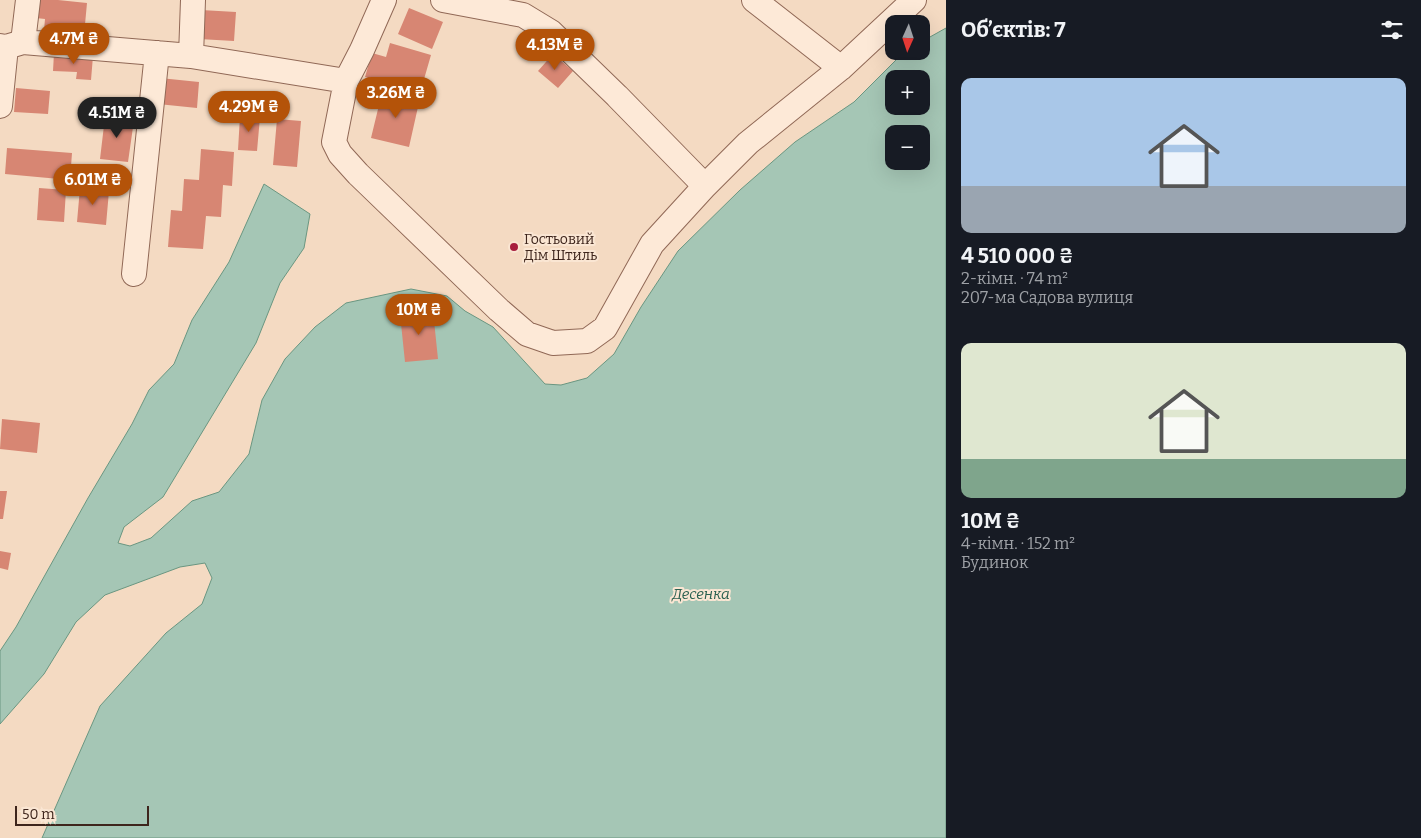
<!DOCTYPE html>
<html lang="uk">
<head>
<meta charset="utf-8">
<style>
	:root { --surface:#171b24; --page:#20242c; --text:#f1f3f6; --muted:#9ea1a6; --accent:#b45309 }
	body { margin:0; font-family:Bitter,serif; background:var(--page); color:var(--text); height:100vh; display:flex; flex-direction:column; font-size:19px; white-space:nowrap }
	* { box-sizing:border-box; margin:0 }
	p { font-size:16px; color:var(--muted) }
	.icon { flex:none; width:28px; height:28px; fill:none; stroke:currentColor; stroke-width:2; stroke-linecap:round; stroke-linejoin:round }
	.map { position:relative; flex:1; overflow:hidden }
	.side { display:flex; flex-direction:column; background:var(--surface); width:475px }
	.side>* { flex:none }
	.needle { width:32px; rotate:183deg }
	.tools { position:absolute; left:885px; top:15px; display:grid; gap:10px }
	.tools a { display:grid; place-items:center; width:45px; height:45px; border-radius:10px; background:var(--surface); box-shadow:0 5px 20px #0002; font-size:25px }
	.scale { position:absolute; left:15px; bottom:12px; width:134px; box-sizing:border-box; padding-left:5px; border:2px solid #3e251c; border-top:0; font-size:14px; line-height:18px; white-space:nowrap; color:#3e251c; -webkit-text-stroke:4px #fae6d3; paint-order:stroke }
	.price { position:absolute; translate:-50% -42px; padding:0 11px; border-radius:18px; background:var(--accent); color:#fff; font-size:16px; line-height:32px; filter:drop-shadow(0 1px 2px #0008) }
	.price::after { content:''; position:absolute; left:50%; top:30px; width:15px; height:11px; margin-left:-8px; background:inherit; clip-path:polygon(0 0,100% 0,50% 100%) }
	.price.on { background:#222; color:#fff }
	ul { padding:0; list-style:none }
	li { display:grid; align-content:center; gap:10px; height:265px; padding:0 15px }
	li span { display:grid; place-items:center; height:155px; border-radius:10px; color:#555 }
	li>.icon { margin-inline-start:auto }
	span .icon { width:90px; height:90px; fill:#fffc; stroke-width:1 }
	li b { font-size:21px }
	h2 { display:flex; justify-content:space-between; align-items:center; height:60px; padding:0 15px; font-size:21px }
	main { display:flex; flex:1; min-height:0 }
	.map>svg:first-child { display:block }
	.water { fill:#a5c6b5; stroke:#6a9681; fill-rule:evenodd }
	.building { fill:#d78673 }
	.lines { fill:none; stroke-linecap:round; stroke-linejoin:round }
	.minor-casing { stroke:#906856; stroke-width:26 }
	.minor { stroke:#fde9d7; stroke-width:24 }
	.poi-dot { fill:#a71e3e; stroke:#fae6d3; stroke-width:2 }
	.labels { text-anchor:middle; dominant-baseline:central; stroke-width:4; stroke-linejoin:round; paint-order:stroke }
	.poi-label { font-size:14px; fill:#3e251c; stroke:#fae6d3; text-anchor:start }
	.water-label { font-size:15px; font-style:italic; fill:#2a6050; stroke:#fae6d3 }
</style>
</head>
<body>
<main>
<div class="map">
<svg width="946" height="838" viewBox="0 0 946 838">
	<rect width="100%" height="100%" fill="#f4dac2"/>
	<path class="water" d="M 946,28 L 946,838 L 42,838 L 100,706 L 166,633 L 202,604 L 212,578 L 205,563 L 180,567 L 105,595 L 76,622 L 44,674 L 0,724 L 0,651 L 16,627 L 88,498 L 132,424 L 149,390 L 174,364 L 192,320 L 229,262 L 264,184 L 310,214 L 304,248 L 280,283 L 256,343 L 163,497 L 124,527 L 118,543 L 130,546 L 151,538 L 192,501 L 219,492 L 249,454 L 262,400 L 285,359 L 315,327 L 346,303 L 411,289 L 447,296 L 465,311 L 493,327 L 545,384 L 561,385 L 587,378 L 614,354 L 641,307 L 678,251 L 740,190 L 795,142 L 854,102 L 904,52 L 921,51 L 921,42 ZM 894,79 L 921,79 L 921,106 L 894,106 ZM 894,134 L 921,134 L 921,161 L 894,161 Z"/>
	<path class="building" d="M 38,0 L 58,0 L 87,3 L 84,35 L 44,30 L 45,19 L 36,18 Z
		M 409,8 L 443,22 L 432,49 L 398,34 Z
		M 201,10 L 236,12 L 234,41 L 199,39 Z
		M 390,43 L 431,55 L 420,93 L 365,77 L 372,53 L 386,57 Z
		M 54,53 L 93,56 L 91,80 L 76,79 L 77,72 L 53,71 Z
		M 553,54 L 573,71 L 558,88 L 538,71 Z
		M 160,78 L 199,82 L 197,108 L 158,104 Z
		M 16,88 L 50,91 L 48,114 L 14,112 Z
		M 390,91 L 420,98 L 409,147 L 371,138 L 379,105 L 385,105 L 388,102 Z
		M 240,116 L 260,117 L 257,151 L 238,150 Z
		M 105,117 L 134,120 L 128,162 L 100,159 Z
		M 277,119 L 301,121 L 297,167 L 273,165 Z
		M 7,148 L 72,153 L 70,180 L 5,174 Z
		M 201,149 L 234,152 L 232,186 L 223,185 L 221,217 L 206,216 L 203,249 L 168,247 L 171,210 L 182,211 L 184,179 L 199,180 Z
		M 39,188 L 66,190 L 64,222 L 37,220 Z
		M 80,188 L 109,191 L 106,225 L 77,222 Z
		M 433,311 L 438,359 L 405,362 L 400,314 Z
		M 2,419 L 40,423 L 37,453 L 0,449 Z
		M 0,491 L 7,491 L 3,519 L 0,519 Z
		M 0,551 L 11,553 L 8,570 L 0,568 Z"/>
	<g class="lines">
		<g class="minor-casing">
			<path id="minor" d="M 384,0 L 362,50 L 346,81 L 334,142 L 340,154 L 358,174 L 499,310 L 527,334 L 553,343 L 587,341 L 605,328 L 652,244 L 705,186 L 748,143 L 841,68 L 914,0
				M 443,0 L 523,15 L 551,32 L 617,96 L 705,186
				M 754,0 L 841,68
				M 23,42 L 28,0
				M 0,46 L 6,47 L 23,42 L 191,56 L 346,81
				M 191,56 L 193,0
				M 0,106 L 6,47
				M 134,274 L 157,53"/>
		</g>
		<use href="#minor" class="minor"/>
	</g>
	<circle class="poi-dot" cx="514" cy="247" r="5"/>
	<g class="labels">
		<g class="poi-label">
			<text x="524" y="239">Гостьовий<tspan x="524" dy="16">Дім Штиль</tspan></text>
		</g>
		<g class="water-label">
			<text x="701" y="594">Десенка</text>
		</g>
	</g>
</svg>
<div class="tools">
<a><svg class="needle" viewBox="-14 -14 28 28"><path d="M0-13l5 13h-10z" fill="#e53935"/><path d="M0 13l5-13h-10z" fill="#9ea1a6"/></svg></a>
<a>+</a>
<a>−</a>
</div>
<div class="scale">50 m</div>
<b class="price" style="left:74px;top:65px">4.7M ₴</b>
<b class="price" style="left:555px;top:71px">4.13M ₴</b>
<b class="price" style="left:396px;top:119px">3.26M ₴</b>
<b class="price" style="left:249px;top:133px">4.29M ₴</b>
<b class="price on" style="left:117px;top:139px">4.51M ₴</b>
<b class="price" style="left:93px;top:206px">6.01M ₴</b>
<b class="price" style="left:419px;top:336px">10M ₴</b>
</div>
<section class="side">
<h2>Об’єктів: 7<svg class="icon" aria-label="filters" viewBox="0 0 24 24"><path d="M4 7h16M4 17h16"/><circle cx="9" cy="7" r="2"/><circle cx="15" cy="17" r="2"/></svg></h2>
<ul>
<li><span style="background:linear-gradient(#a9c7e8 70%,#9aa5b1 0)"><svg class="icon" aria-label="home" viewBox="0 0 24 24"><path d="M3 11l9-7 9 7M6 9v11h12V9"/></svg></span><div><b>4 510 000 ₴</b><p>2-кімн. · 74 m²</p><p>207-ма Садова вулиця</p></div></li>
<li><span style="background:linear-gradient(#dfe7d0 75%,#7fa58c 0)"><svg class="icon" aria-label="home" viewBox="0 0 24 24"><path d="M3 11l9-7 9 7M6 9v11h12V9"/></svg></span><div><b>10M ₴</b><p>4-кімн. · 152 m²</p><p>Будинок</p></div></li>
</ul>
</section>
</main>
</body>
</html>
